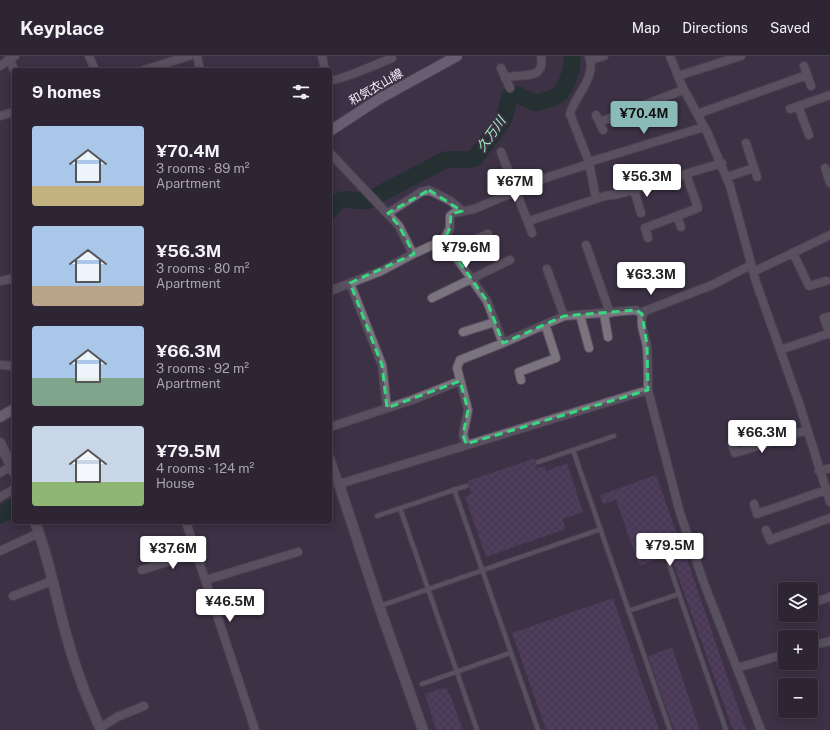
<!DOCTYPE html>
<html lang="en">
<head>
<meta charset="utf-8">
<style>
	:root { --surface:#2e2534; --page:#362d3c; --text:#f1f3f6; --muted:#a7a5ac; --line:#49424f; --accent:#8bbbb9 }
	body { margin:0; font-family:"Public Sans","Noto Sans JP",sans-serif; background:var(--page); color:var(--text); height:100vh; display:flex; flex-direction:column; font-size:15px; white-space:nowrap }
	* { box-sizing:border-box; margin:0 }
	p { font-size:13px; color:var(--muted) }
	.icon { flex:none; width:22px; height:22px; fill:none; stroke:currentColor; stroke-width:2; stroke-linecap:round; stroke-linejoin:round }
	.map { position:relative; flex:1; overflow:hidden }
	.drawer { position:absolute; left:12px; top:12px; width:320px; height:456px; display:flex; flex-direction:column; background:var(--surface); border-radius:4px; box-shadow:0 2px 10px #0003,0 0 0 1px var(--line) }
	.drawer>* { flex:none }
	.fabs { position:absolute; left:778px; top:526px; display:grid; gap:8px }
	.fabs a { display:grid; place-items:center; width:40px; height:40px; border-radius:4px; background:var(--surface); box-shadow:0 2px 10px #0003,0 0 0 1px var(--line); font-size:20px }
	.price { position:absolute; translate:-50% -34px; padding:0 9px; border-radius:4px; background:#fff; color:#222; font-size:13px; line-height:26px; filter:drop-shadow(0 1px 2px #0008) }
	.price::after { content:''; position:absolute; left:50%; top:24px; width:12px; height:9px; margin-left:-6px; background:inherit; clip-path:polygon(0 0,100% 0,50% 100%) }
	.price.current { background:var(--accent); color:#111 }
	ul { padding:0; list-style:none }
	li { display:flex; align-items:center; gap:12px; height:100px; padding:0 20px }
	li span { display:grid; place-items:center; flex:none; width:112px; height:80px; border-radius:4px; color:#555 }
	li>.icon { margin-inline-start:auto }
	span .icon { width:48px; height:48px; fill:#fffc; stroke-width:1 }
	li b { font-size:17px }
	h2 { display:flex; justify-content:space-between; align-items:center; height:48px; padding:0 20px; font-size:17px }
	header { display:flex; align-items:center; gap:24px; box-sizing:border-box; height:56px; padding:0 20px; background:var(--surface); border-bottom:1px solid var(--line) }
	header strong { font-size:19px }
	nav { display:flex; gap:22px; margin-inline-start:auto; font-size:14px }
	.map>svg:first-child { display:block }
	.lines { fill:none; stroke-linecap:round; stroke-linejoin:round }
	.river { stroke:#083019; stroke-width:17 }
	.building { fill:url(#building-cross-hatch) }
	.service-casing { stroke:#5b5062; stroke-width:6 }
	.minor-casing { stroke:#5b5062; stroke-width:10 }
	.tertiary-casing { stroke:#5b5062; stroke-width:12 }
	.secondary-casing { stroke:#5b5062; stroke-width:12 }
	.service { stroke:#7a747e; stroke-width:4 }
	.minor { stroke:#7a747e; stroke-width:8 }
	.tertiary { stroke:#7a747e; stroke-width:10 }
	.secondary { stroke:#a096a7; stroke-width:10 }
	.marked { fill:none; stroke:#37d880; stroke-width:3; stroke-dasharray:8 5; stroke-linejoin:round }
	.labels { text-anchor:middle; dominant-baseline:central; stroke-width:4; stroke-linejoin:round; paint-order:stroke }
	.street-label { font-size:12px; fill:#f8f0fd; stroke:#3d3145 }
	.water-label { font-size:13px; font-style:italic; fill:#a1eeba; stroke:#3d3145 }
</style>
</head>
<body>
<header>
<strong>Keyplace</strong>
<nav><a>Map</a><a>Directions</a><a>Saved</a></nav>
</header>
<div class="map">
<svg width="830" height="674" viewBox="0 0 830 674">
	<defs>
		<pattern id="building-cross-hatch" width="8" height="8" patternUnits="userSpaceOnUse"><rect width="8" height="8" fill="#59406a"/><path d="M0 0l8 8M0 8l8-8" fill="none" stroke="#725c80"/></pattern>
	</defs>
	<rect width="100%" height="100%" fill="#3d3145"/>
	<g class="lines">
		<path class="river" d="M 376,140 L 445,104 C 455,102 465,106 475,102 L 504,63 L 510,40 L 515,38 L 536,47 C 543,45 552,43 558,39 C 567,32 573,11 572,0
			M 330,155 C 341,135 354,148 370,144
			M 0,459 L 14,451"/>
	</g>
	<path class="building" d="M 535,402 L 535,407 L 538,412 L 545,410 L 546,415 L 567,407 L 583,456 L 562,463 L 566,473 L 486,501 L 465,441 L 471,437 L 467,425 Z
		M 656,419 L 683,495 L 684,495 L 746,674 L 733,674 L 670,498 L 639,510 L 616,444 L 603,448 L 600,439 Z
		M 613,542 L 659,674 L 546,674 L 512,577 Z
		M 672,591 L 700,674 L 674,674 L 648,600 Z
		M 446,631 L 449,639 L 450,638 L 463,674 L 436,674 L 425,638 Z"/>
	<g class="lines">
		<g class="service-casing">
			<path id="service" d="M 573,394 L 670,674
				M 538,406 L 614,380
				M 454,433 L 538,674
				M 400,452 L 477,674
				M 377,460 L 466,430
				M 669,508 L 679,538
				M 380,550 L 601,473
				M 628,555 L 679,538 L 726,674
				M 422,628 L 510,597"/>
		</g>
		<g class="minor-casing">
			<path id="minor" d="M 9,0 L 14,14
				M 89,0 L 95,14
				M 197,0 L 200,14
				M 322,0 L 325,14
				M 589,0 C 597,22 575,39 570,58 L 589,106 L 596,143
				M 670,0 L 682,30 L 707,76 L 730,130 L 756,226 L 799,347 L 830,446
				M 591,4 L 604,0
				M 0,10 L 15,0
				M 804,10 L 811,30
				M 501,12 L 510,32
				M 144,14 L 189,0
				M 678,20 L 741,0
				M 505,22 C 518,16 546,27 541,0
				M 330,24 C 337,26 382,6 392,2 L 391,0
				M 798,50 L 809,79
				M 790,53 L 830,39
				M 697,58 L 807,19
				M 596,59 L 603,74
				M 0,60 L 14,56
				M 600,66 L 683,34
				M 746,87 L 757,121
				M 501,96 L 532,177
				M 330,97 L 399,170 L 413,198 L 381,215 L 330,235
				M 589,106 L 704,71
				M 825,112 L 830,127
				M 727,121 L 754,112
				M 634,134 L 641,157
				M 388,157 L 421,136 L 429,134 L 451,145 L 462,155
				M 677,160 L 681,171
				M 529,165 L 605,140 L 619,138 L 722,107
				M 648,182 L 645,172 L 698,152 L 686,118
				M 444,184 L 450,172 L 450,160 L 454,157 L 474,153 L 505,140 L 542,123 L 589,108
				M 586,189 L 610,257
				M 454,197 L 464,188 L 488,178
				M 793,197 L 809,230 L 826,225
				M 413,198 L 444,184 L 487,245 L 503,287 L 564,260 L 636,254 L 642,258
				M 547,213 L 564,260
				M 753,216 L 830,179
				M 0,225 L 14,222
				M 350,227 L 382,309 L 387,352
				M 432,242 L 510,204
				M 604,258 L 608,281
				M 580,259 L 589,292
				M 830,260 L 824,262 L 830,278
				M 463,276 L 495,266
				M 780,294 L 830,277
				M 0,309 L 14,310
				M 521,324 L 519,316 L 556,302 L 545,268
				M 648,334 C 648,320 648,305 647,292 C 646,280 637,265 645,255 L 712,229 L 751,209
				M 330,371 L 412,344 L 460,325
				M 466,388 L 463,379 L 468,354 L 457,312 L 460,304 L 503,287
				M 732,388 L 735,397 L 807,374
				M 330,402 L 339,428 L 648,334 L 680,457 L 705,530 L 761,674
				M 819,415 L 830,412
				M 0,417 L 11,410
				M 0,441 L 14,433
				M 754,448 L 757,458 L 826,434
				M 186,466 L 255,674
				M 766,474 L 770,484 L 830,462
				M 0,495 L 39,477
				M 142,514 L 197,496
				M 206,524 L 298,496
				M 13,540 L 52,525
				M 811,547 L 830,541
				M 811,590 L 830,585
				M 737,612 L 785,598
				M 100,672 L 117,661 L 144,650"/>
		</g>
		<g class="tertiary-casing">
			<path id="tertiary" d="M 0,387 L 14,416
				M 339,428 L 379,550 L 423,674
				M 35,466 C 50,504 56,545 68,585 C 76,615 88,645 101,674"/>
		</g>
		<g class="secondary-casing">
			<path id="secondary" d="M 330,75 L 379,43 L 457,0
				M 0,361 L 14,353"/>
		</g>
		<use href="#service" class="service"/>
		<use href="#minor" class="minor"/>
		<use href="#tertiary" class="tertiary"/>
		<use href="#secondary" class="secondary"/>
	</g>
	<path d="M0 0H830V674H0ZM 429,134 L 462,155 L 451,158 L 450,172 L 444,184 L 487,245 L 503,287 L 564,260 L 636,254 L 642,258 L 647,289 L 648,334 L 466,388 L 463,379 L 468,354 L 460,325 L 387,352 L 382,309 L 350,227 L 414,198 L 399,170 L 388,157 Z" fill="#3d3145" fill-opacity=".55" fill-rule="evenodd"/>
	<path class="marked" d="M 429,134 L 462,155 L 451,158 L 450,172 L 444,184 L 487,245 L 503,287 L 564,260 L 636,254 L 642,258 L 647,289 L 648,334 L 466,388 L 463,379 L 468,354 L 460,325 L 387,352 L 382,309 L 350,227 L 414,198 L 399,170 L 388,157 Z"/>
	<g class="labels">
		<g class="street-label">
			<text transform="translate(376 31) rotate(-30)">和気衣山線</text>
		</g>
		<g class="water-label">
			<text transform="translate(491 78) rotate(-55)">久万川</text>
		</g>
	</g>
</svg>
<div class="fabs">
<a><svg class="icon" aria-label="layers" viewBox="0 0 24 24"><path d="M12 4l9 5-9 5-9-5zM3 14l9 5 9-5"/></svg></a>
<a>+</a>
<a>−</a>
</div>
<b class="price current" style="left:644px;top:79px">¥70.4M</b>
<b class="price" style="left:647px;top:142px">¥56.3M</b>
<b class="price" style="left:515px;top:147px">¥67M</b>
<b class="price" style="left:466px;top:213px">¥79.6M</b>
<b class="price" style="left:651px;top:240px">¥63.3M</b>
<b class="price" style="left:762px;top:398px">¥66.3M</b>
<b class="price" style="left:670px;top:511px">¥79.5M</b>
<b class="price" style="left:173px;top:514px">¥37.6M</b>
<b class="price" style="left:230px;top:567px">¥46.5M</b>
<section class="drawer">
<h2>9 homes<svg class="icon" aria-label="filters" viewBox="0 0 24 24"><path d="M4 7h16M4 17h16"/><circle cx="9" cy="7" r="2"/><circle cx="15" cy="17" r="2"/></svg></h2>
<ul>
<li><span style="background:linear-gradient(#a9c7e8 75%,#c2b280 0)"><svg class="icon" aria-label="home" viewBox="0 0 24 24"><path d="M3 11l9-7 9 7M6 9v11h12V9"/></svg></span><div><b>¥70.4M</b><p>3 rooms · 89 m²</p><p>Apartment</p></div></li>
<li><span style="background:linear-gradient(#a9c7e8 75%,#b9a48a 0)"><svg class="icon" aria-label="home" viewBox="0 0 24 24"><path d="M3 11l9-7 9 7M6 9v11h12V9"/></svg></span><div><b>¥56.3M</b><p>3 rooms · 80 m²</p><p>Apartment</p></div></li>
<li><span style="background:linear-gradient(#a9c7e8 65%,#7fa58c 0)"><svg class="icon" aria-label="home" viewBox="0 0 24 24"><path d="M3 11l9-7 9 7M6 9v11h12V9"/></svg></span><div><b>¥66.3M</b><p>3 rooms · 92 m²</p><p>Apartment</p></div></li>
<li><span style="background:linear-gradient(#c9d6e8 70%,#8fb573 0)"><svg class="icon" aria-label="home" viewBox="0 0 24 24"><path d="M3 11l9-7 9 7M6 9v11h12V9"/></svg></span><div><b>¥79.5M</b><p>4 rooms · 124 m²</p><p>House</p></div></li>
</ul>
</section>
</div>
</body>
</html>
